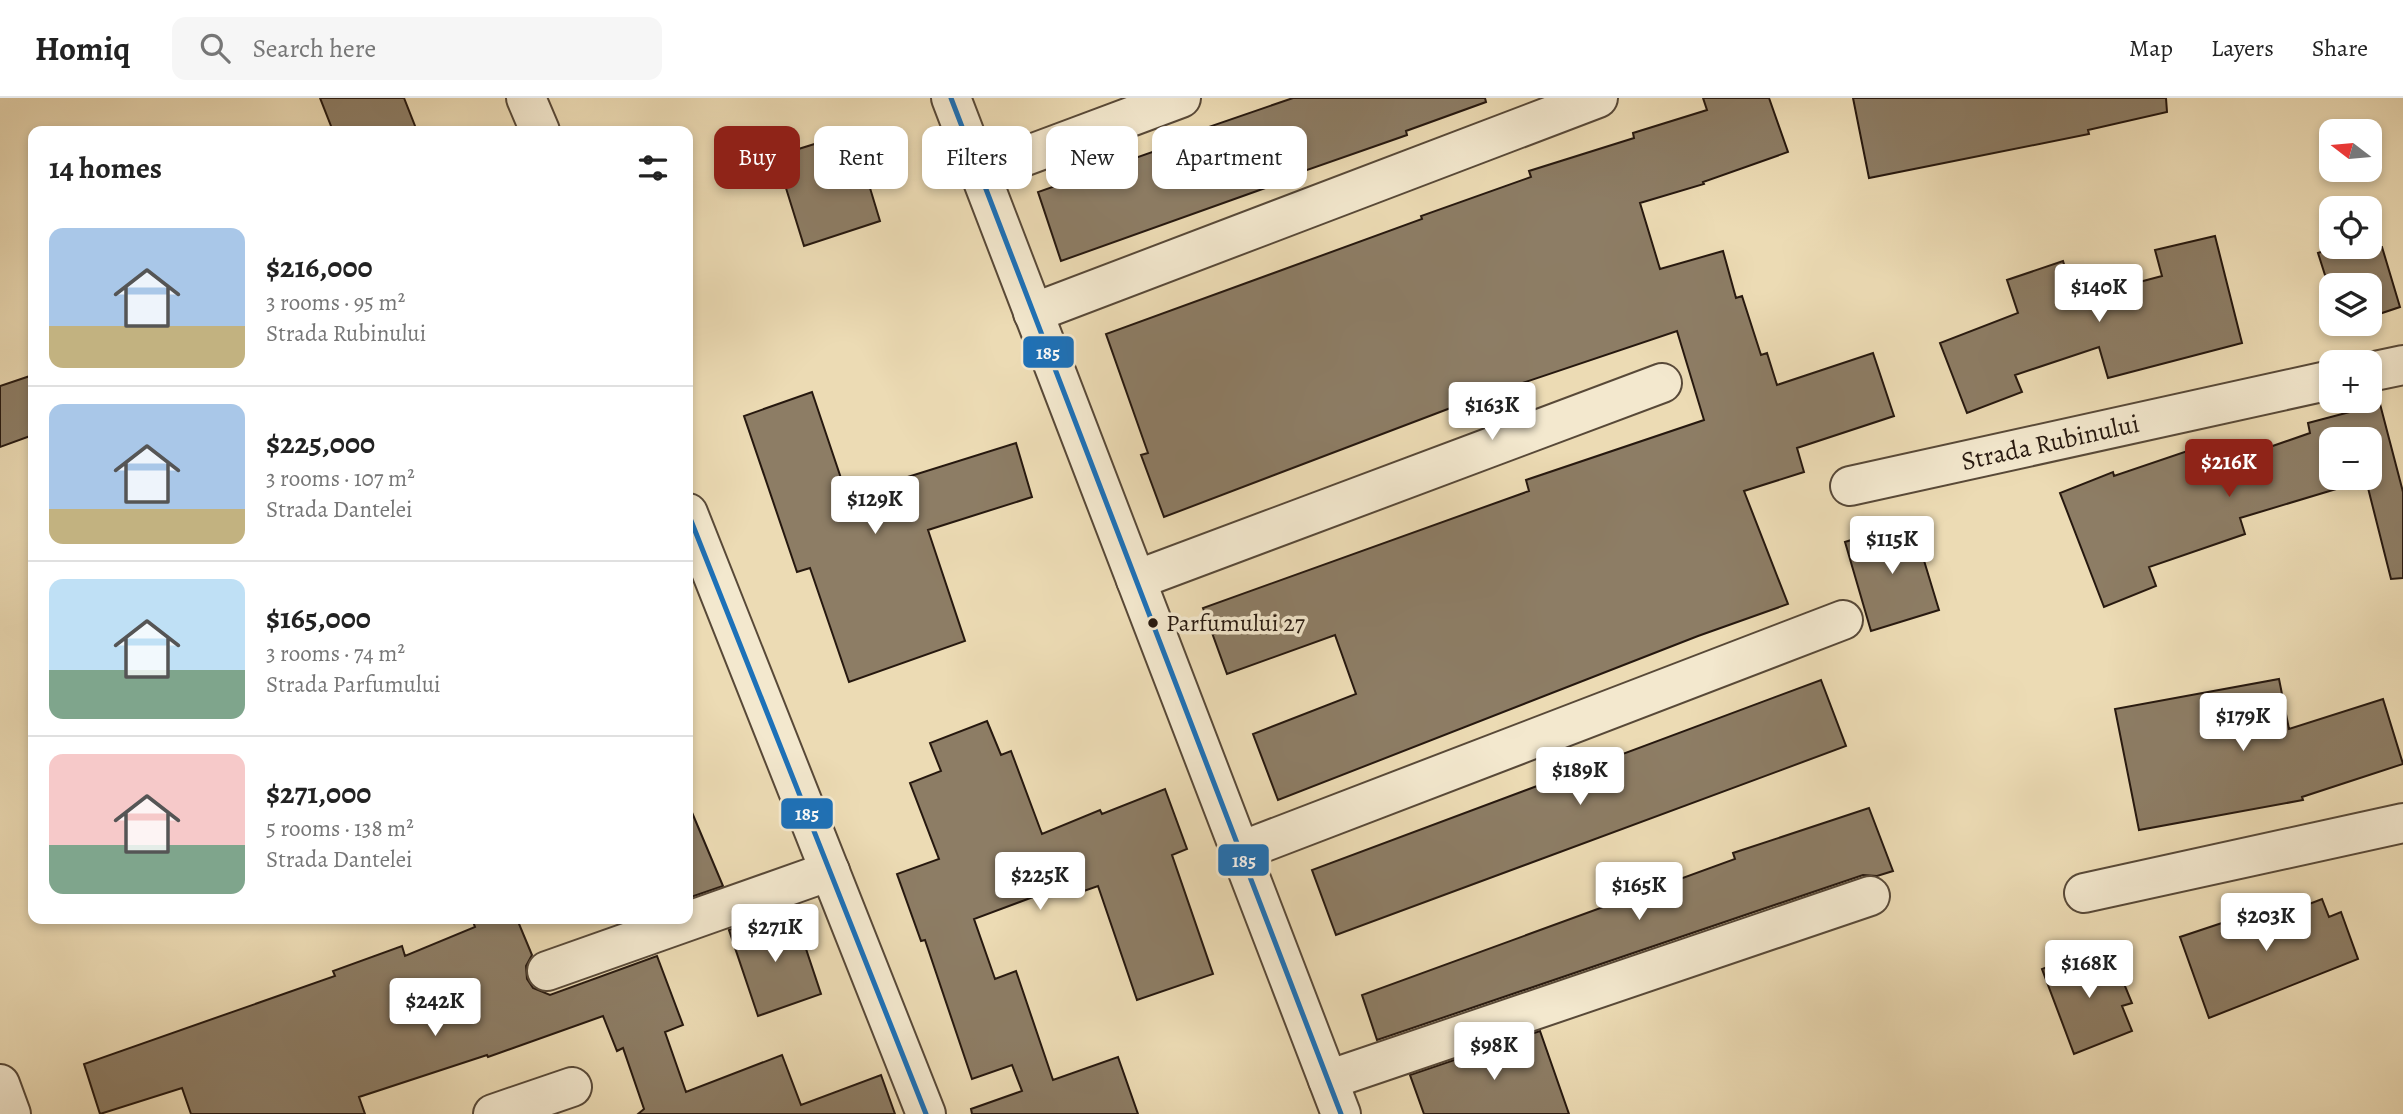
<!DOCTYPE html>
<html lang="en">
<head>
<meta charset="utf-8">
<style>
	:root { --surface:#fff; --page:#f6f6f6; --text:#222; --muted:#767676; --line:#e0e0e0; --accent:#8f2418 }
	body { margin:0; font-family:Alegreya,serif; background:var(--page); color:var(--text); height:100vh; display:flex; flex-direction:column; font-size:26px; white-space:nowrap }
	* { box-sizing:border-box; margin:0 }
	p { font-size:23px; color:var(--muted) }
	.icon { flex:none; width:38px; height:38px; fill:none; stroke:currentColor; stroke-width:2; stroke-linecap:round; stroke-linejoin:round }
	.map { position:relative; flex:1; overflow:hidden }
	.side { position:absolute; left:28px; top:28px; width:665px; height:798px; display:flex; flex-direction:column; background:var(--surface); border-radius:14px; box-shadow:0 4px 10px #0003 }
	.side>* { flex:none }
	.banner { position:absolute; left:714px; top:28px; width:665px; height:63px; display:flex; gap:14px }
	.needle { width:46px; rotate:286deg }
	.fabs { position:absolute; left:2319px; top:21px; display:grid; gap:14px }
	.fabs a { display:grid; place-items:center; width:63px; height:63px; border-radius:14px; background:var(--surface); box-shadow:0 4px 10px #0003; font-size:35px }
	.price { position:absolute; translate:-50% -60px; padding:0 16px; border-radius:7px; background:#fff; color:#222; font-size:23px; line-height:46px; filter:drop-shadow(0 2px 4px #0008) }
	.price::after { content:''; position:absolute; left:50%; top:42px; width:21px; height:16px; margin-left:-10px; background:inherit; clip-path:polygon(0 0,100% 0,50% 100%) }
	.price.current { background:var(--accent); color:#fff }
	ul { padding:0; list-style:none }
	li { display:flex; align-items:center; gap:21px; height:175px; padding:0 21px }
	li+li { border-top:2px solid var(--line) }
	li span { display:grid; place-items:center; flex:none; width:196px; height:140px; border-radius:14px; color:#555 }
	li>.icon { margin-inline-start:auto }
	span .icon { width:84px; height:84px; fill:#fffc; stroke-width:1 }
	li b { font-size:30px }
	h2 { display:flex; justify-content:space-between; align-items:center; height:84px; padding:0 21px; font-size:30px }
	.pill { padding:0 24px; border-radius:14px; background:var(--surface); box-shadow:0 4px 10px #0003; font-size:24px; line-height:63px }
	.pill.current { background:var(--accent); color:#fff }
	header { display:flex; align-items:center; gap:42px; box-sizing:border-box; height:98px; padding:0 35px; background:var(--surface); border-bottom:2px solid var(--line) }
	header strong { font-size:33px }
	nav { display:flex; gap:38px; margin-inline-start:auto; font-size:24px }
	.search { width:490px; height:63px; background:var(--page); display:flex; align-items:center; gap:18px; box-sizing:border-box; padding:0 24px; border-radius:14px; color:var(--muted); font-size:26px }
	.map>svg:first-child { display:block }
	.building { fill:#8d7d65; stroke:#26180f; stroke-width:2; fill-rule:evenodd }
	.lines { fill:none; stroke-linecap:round; stroke-linejoin:round }
	.minor-casing { stroke:#584938; stroke-width:42 }
	.minor { stroke:#f3e8ce; stroke-width:38 }
	.bus-1-casing { stroke:#f3e8ce; stroke-width:10 }
	.bus-1 { stroke:#1d71b8; stroke-width:5 }
	.bus-dot { fill:#26180f; stroke:#f3e8ce; stroke-width:2.5 }
	.labels { text-anchor:middle; dominant-baseline:central; stroke-width:7; stroke-linejoin:round; paint-order:stroke }
	.bus-label { font-size:24px; fill:#26180f; stroke:#f3e8ce; text-anchor:start }
	.street-label { font-size:26px; fill:#26180f; stroke:#f3e8ce }
	.line-badge { stroke:#f3e8ce; stroke-width:2.5 }
	.badge-label { font-size:19px; text-anchor:middle; font-weight:bold; fill:#fff }
</style>
</head>
<body>
<header>
<strong>Homiq</strong>
<div class="search"><svg class="icon" aria-label="search" viewBox="0 0 24 24"><circle cx="10" cy="10" r="6"/><path d="M15 15l6 6"/></svg>Search here</div>
<nav><a>Map</a><a>Layers</a><a>Share</a></nav>
</header>
<div class="map">
<svg width="2403" height="1016" viewBox="0 0 2403 1016">
	<rect width="100%" height="100%" fill="#ecdbb4"/>
	<filter id="stains"><feTurbulence type="fractalNoise" baseFrequency=".00286" numOctaves="4"/><feColorMatrix values="0 0 0 0 .2 0 0 0 0 .09 0 0 0 0 .02 0 0 0 .5 -.17"/></filter>
	<radialGradient id="worn" r=".72"><stop offset=".6" stop-color="#630" stop-opacity="0"/><stop offset="1" stop-color="#630" stop-opacity=".3"/></radialGradient>
	<path class="building" d="M 320,0 L 404,0 L 417,33 L 333,33 Z
		M 1293,0 L 1485,0 L 1486,4 L 1406,33 L 1407,37 L 1281,81 L 1282,84 L 1061,163 L 1038,94 L 1164,50 L 1162,45 Z
		M 1703,0 L 1769,0 L 1788,54 L 1703,84 L 1704,86 L 1640,105 L 1660,171 L 1723,153 L 1736,200 L 1742,198 L 1761,257 L 1767,255 L 1777,287 L 1873,255 L 1894,318 L 1797,350 L 1804,374 L 1744,393 L 1788,506 L 1698,538 L 1278,702 L 1253,636 L 1356,596 L 1335,537 L 1227,576 L 1203,510 L 1529,393 L 1526,382 L 1704,322 L 1677,233 L 1469,303 L 1164,419 L 1141,357 L 1148,355 L 1106,236 L 1422,121 L 1421,118 L 1531,79 L 1529,73 L 1634,40 L 1633,35 L 1707,12 Z
		M 1853,0 L 2166,0 L 2167,14 L 2088,32 L 2089,36 L 1869,80 Z
		M 853,34 L 880,123 L 804,148 L 776,58 Z
		M 2215,138 L 2242,245 L 2108,280 L 2099,249 L 2015,277 L 2022,294 L 1967,315 L 1940,245 L 2018,215 L 2007,182 L 2063,163 L 2075,201 L 2162,178 L 2155,152 Z
		M 2337,149 L 2382,149 L 2400,209 L 2370,219 L 2370,187 L 2331,187 L 2331,196 L 2318,155 Z
		M 33,277 L 33,337 L 0,349 L 0,288 Z
		M 812,294 L 847,398 L 1016,345 L 1032,399 L 928,432 L 965,543 L 849,584 L 810,470 L 797,474 L 744,318 Z
		M 2380,306 L 2403,394 L 2403,480 L 2391,481 L 2366,382 L 2240,420 L 2245,436 L 2149,469 L 2156,488 L 2104,509 L 2060,395 L 2113,374 L 2114,378 L 2214,344 L 2221,366 L 2310,335 L 2308,325 ZM 2331,341 L 2370,341 L 2370,380 L 2331,380 Z
		M 1912,423 L 1939,512 L 1871,533 L 1845,444 Z
		M 2279,581 L 2289,631 L 2383,601 L 2403,666 L 2302,699 L 2303,702 L 2139,732 L 2115,611 Z
		M 1821,582 L 1846,648 L 1336,837 L 1312,772 Z
		M 987,623 L 1001,657 L 1011,653 L 1042,736 L 1100,712 L 1102,716 L 1165,691 L 1187,751 L 1172,757 L 1213,876 L 1137,902 L 1098,788 L 1081,794 L 1076,783 L 974,821 L 995,881 L 1016,873 L 1053,982 L 1118,959 L 1138,1016 L 972,1016 L 971,1011 L 1022,993 L 1012,967 L 972,981 L 925,842 L 921,843 L 897,776 L 939,761 L 910,685 L 941,673 L 930,645 Z
		M 688,705 L 723,788 L 688,800 Z
		M 1869,710 L 1893,773 L 1877,778 L 1863,777 L 1377,942 L 1362,897 L 1735,761 L 1733,755 Z
		M 2300,799 L 2304,808 L 2322,801 L 2329,819 L 2341,814 L 2358,861 L 2209,920 L 2180,839 Z
		M 472,821 L 517,821 L 532,857 L 526,868 L 527,881 L 533,890 L 550,897 L 657,858 L 683,927 L 665,934 L 686,994 L 782,957 L 801,1007 L 881,977 L 895,1016 L 638,1016 L 644,1011 L 623,950 L 617,953 L 603,918 L 488,959 L 487,957 L 359,999 L 365,1016 L 191,1016 L 182,990 L 100,1016 L 84,966 L 335,878 L 333,873 L 402,848 L 405,858 L 475,829 Z
		M 761,821 L 796,821 L 821,896 L 758,918 L 729,832 Z
		M 2100,849 L 2109,874 L 2118,871 L 2132,905 L 2122,908 L 2132,933 L 2074,956 L 2042,871 Z
		M 1540,933 L 1569,1016 L 1424,1016 L 1410,977 Z"/>
	<g class="lines">
		<g class="minor-casing">
			<g id="minor">
				<path d="M 526,0 L 540,33"/>
				<path d="M 951,0 L 1341,1016"/>
				<path d="M 980,75 L 1181,0"/>
				<path d="M 1033,215 L 1598,0"/>
				<path d="M 2370,274 L 2403,267"/>
				<path id="s1" d="M 1850,388 L 2331,282"/>
				<path d="M 688,415 L 926,1016"/>
				<path d="M 1136,482 L 1662,285"/>
				<path d="M 1241,753 L 1843,522"/>
				<path d="M 2084,795 L 2403,725"/>
				<path d="M 547,873 L 830,773"/>
				<path d="M 1328,982 L 1870,798"/>
				<path d="M 0,986 L 11,1016"/>
				<path d="M 493,1016 L 572,989"/>
			</g>
		</g>
		<use href="#minor" class="minor"/>
		<g class="bus-1-casing">
			<path id="bus-1" d="M 951,0 L 1341,1016
				M 688,415 L 926,1016"/>
		</g>
		<use href="#bus-1" class="bus-1"/>
	</g>
	<circle class="bus-dot" cx="1153" cy="525" r="6"/>
	<g class="labels">
		<g class="bus-label">
			<text x="1166" y="525">Parfumului 27</text>
		</g>
		<g class="street-label">
			<text stroke="none"><textPath href="#s1" startOffset="205">Strada Rubinului</textPath></text>
		</g>
	</g>
	<g class="line-badge">
		<rect x="1022" y="237" width="53" height="34" rx="7" fill="#1d71b8"/>
		<rect x="780" y="699" width="54" height="33" rx="7" fill="#1d71b8"/>
		<rect x="1217" y="745" width="53" height="34" rx="7" fill="#1d71b8"/>
	</g>
	<g class="badge-label">
		<text x="1048" y="261">185</text>
		<text x="807" y="722">185</text>
		<text x="1244" y="769">185</text>
	</g>
	<rect width="100%" height="100%" filter="url(#stains)"/>
	<rect width="100%" height="100%" fill="url(#worn)"/>
</svg>
<div class="fabs">
<a><svg class="needle" viewBox="-14 -14 28 28"><path d="M0-13l5 13h-10z" fill="#e53935"/><path d="M0 13l5-13h-10z" fill="#767676"/></svg></a>
<a><svg class="icon" aria-label="locate" viewBox="0 0 24 24"><circle cx="12" cy="12" r="6"/><path d="M12 2v4M12 18v4M2 12h4M18 12h4"/></svg></a>
<a><svg class="icon" aria-label="layers" viewBox="0 0 24 24"><path d="M12 4l9 5-9 5-9-5zM3 14l9 5 9-5"/></svg></a>
<a>+</a>
<a>−</a>
</div>
<b class="price" style="left:2099px;top:226px">$140K</b>
<b class="price" style="left:1492px;top:344px">$163K</b>
<b class="price current" style="left:2229px;top:401px">$216K</b>
<b class="price" style="left:875px;top:438px">$129K</b>
<b class="price" style="left:1892px;top:478px">$115K</b>
<b class="price" style="left:2243px;top:655px">$179K</b>
<b class="price" style="left:1580px;top:709px">$189K</b>
<b class="price" style="left:1040px;top:814px">$225K</b>
<b class="price" style="left:1639px;top:824px">$165K</b>
<b class="price" style="left:2266px;top:855px">$203K</b>
<b class="price" style="left:775px;top:866px">$271K</b>
<b class="price" style="left:2089px;top:902px">$168K</b>
<b class="price" style="left:435px;top:940px">$242K</b>
<b class="price" style="left:1494px;top:984px">$98K</b>
<div class="banner">
<a class="pill current">Buy</a>
<a class="pill">Rent</a>
<a class="pill">Filters</a>
<a class="pill">New</a>
<a class="pill">Apartment</a>
</div>
<section class="side">
<h2>14 homes<svg class="icon" aria-label="filters" viewBox="0 0 24 24"><path d="M4 7h16M4 17h16"/><circle cx="9" cy="7" r="2"/><circle cx="15" cy="17" r="2"/></svg></h2>
<ul>
<li><span style="background:linear-gradient(#a9c7e8 70%,#c2b280 0)"><svg class="icon" aria-label="home" viewBox="0 0 24 24"><path d="M3 11l9-7 9 7M6 9v11h12V9"/></svg></span><div><b>$216,000</b><p>3 rooms · 95 m²</p><p>Strada Rubinului</p></div></li>
<li><span style="background:linear-gradient(#a9c7e8 75%,#c2b280 0)"><svg class="icon" aria-label="home" viewBox="0 0 24 24"><path d="M3 11l9-7 9 7M6 9v11h12V9"/></svg></span><div><b>$225,000</b><p>3 rooms · 107 m²</p><p>Strada Dantelei</p></div></li>
<li><span style="background:linear-gradient(#bfe0f5 65%,#7fa58c 0)"><svg class="icon" aria-label="home" viewBox="0 0 24 24"><path d="M3 11l9-7 9 7M6 9v11h12V9"/></svg></span><div><b>$165,000</b><p>3 rooms · 74 m²</p><p>Strada Parfumului</p></div></li>
<li><span style="background:linear-gradient(#f6c9c9 65%,#7fa58c 0)"><svg class="icon" aria-label="home" viewBox="0 0 24 24"><path d="M3 11l9-7 9 7M6 9v11h12V9"/></svg></span><div><b>$271,000</b><p>5 rooms · 138 m²</p><p>Strada Dantelei</p></div></li>
</ul>
</section>
</div>
</body>
</html>
